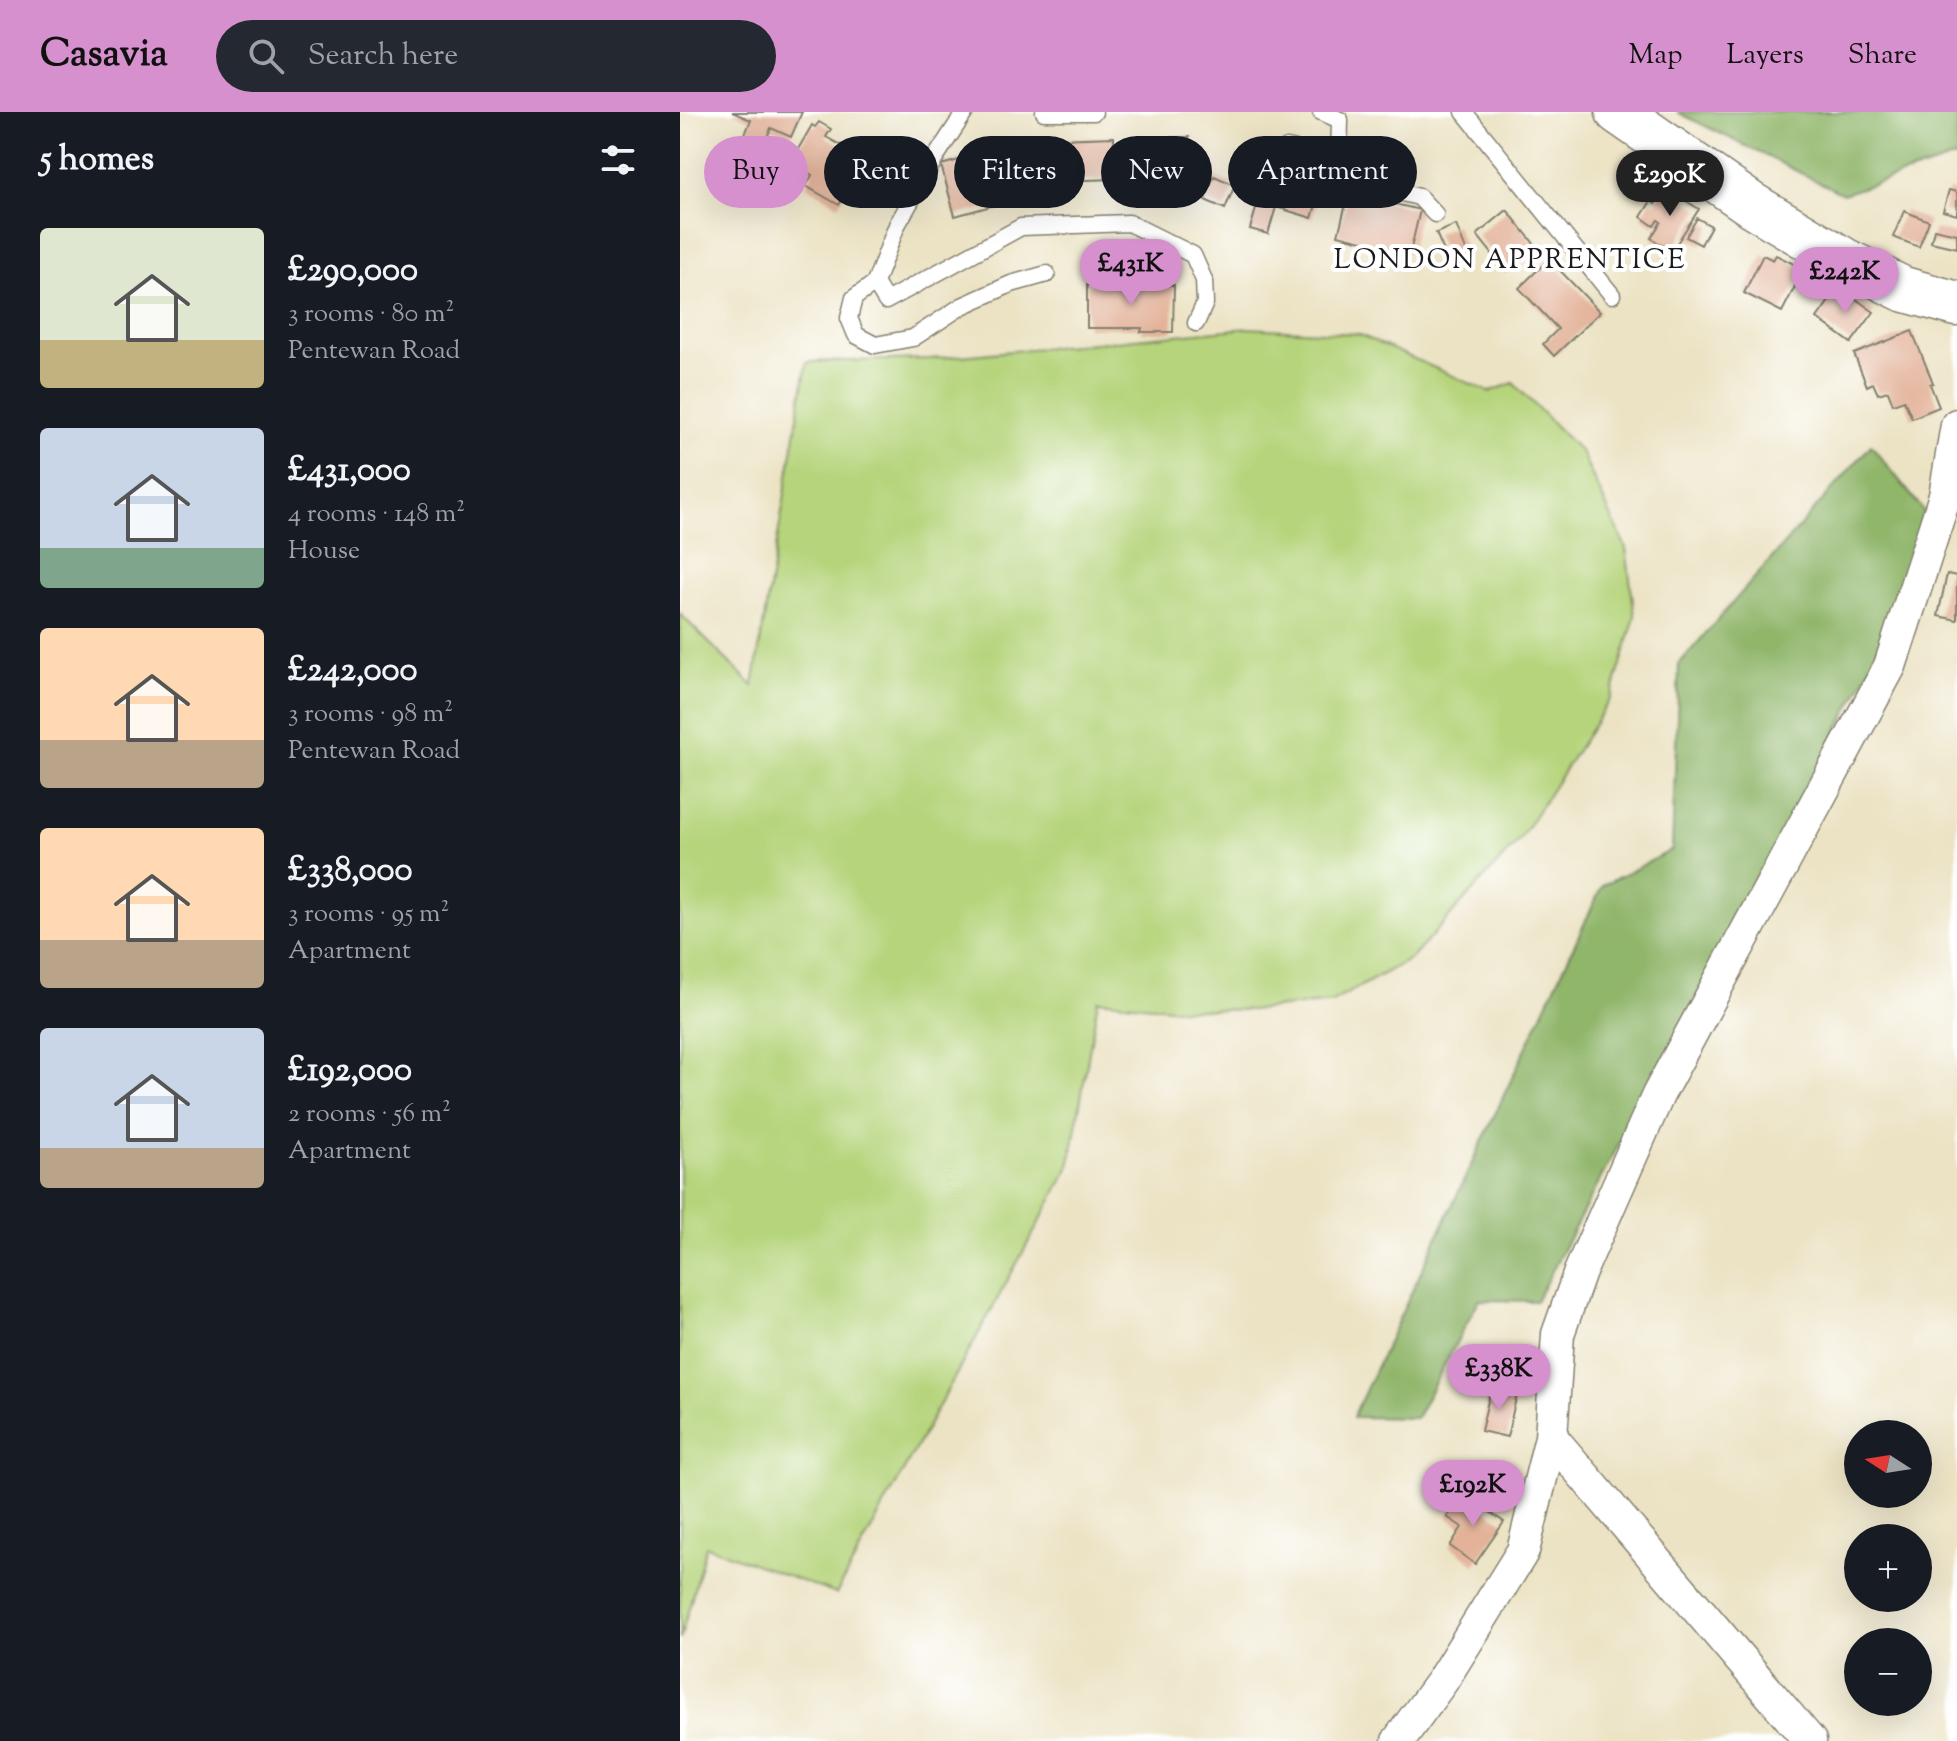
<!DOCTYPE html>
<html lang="en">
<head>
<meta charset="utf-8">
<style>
	:root { --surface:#171b24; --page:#242831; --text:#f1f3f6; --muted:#9ea1a6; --accent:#d690ce }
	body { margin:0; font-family:"Sorts Mill Goudy",serif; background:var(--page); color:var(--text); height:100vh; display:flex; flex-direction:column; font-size:30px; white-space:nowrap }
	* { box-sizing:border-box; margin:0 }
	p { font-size:26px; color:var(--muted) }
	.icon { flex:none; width:44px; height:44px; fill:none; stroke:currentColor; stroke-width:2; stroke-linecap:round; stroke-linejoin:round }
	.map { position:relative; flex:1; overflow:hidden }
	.side { display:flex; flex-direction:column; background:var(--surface); width:680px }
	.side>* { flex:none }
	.hud { position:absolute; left:24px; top:24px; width:760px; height:72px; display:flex; gap:16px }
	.needle { width:52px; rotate:282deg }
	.controls { position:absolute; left:1164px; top:1308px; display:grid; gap:16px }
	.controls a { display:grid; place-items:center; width:88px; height:88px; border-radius:50%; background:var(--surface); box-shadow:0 8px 32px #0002; font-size:40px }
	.price { position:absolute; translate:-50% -68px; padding:0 18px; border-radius:28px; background:var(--accent); color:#111; font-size:26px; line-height:52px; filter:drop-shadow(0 2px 4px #0008) }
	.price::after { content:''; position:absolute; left:50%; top:48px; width:24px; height:18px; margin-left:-12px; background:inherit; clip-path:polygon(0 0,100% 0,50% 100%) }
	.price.selected { background:#222; color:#fff }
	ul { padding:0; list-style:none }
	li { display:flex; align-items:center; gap:24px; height:200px; padding:0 40px }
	li span { display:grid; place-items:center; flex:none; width:224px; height:160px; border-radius:8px; color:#555 }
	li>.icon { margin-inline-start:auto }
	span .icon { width:96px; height:96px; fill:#fffc; stroke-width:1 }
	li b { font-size:34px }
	h2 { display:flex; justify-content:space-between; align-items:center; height:96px; padding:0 40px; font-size:34px }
	.tag { padding:0 28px; border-radius:36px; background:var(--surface); box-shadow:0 8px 32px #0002; font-size:28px; line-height:72px }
	.tag.selected { background:var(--accent); color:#111 }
	header { display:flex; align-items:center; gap:48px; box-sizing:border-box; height:112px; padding:0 40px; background:var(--accent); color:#111 }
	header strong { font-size:38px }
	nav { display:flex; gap:44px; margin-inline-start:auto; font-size:28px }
	.search { width:560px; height:72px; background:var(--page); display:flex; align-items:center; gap:20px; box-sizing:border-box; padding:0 28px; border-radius:44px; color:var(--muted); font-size:30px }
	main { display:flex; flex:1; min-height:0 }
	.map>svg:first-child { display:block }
	.green { fill:#b6d47b; stroke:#69784c; stroke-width:2 }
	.forest { fill:#90b66b; stroke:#566944; stroke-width:2 }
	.building { fill:#e3b299 }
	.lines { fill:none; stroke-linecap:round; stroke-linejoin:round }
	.lane-casing { stroke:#848070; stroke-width:19 }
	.street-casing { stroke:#848070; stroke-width:35 }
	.secondary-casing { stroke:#848070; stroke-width:47 }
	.lane { stroke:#fff; stroke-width:16 }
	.street { stroke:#fff; stroke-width:32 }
	.secondary { stroke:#fff; stroke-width:44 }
	.labels { text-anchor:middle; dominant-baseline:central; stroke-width:8; stroke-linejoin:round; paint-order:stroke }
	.quarter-label { font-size:28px; letter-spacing:2px; fill:#1c1c1c; stroke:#fff }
</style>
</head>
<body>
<header>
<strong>Casavia</strong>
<div class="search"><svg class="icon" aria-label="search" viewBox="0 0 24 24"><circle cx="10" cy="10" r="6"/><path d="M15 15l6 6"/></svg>Search here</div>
<nav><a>Map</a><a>Layers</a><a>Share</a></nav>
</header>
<main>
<section class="side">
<h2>5 homes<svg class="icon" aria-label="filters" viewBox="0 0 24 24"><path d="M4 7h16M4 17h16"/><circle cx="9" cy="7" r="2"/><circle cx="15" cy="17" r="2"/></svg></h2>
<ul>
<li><span style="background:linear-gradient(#dfe7d0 70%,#c2b280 0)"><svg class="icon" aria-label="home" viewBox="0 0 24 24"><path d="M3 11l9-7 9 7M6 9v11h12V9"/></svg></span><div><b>£290,000</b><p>3 rooms · 80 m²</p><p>Pentewan Road</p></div></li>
<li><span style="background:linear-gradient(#c9d6e8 75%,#7fa58c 0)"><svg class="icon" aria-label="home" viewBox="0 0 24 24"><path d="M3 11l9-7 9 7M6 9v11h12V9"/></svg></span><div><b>£431,000</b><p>4 rooms · 148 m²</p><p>House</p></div></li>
<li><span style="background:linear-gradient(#ffd9b3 70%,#b9a48a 0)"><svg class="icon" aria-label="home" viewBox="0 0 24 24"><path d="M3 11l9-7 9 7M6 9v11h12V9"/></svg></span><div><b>£242,000</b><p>3 rooms · 98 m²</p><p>Pentewan Road</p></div></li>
<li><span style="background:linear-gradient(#ffd9b3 70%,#b9a48a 0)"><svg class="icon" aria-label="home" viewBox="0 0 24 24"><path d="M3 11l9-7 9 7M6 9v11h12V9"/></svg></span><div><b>£338,000</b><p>3 rooms · 95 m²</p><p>Apartment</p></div></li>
<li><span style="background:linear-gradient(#c9d6e8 75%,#b9a48a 0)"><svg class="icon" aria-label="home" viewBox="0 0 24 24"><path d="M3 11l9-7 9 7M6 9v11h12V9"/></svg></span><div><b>£192,000</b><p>2 rooms · 56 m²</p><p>Apartment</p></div></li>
</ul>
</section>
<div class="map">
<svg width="1277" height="1629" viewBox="0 0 1277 1629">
	<rect width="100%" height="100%" fill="#fff"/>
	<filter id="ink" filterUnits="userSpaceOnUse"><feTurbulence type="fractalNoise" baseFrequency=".0125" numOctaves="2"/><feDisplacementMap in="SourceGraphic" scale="16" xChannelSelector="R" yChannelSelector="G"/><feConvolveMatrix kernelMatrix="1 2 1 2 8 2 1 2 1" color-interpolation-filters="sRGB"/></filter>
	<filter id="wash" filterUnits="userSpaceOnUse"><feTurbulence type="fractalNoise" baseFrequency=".006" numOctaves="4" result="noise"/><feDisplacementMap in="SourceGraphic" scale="32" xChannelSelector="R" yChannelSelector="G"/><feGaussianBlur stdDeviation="1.8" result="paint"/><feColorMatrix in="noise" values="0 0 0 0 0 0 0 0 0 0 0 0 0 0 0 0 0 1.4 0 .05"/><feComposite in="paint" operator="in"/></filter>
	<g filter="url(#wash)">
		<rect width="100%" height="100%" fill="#ece3c4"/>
		<path class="green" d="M 568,216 L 678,222 L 809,280 L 833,271 L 901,340 L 946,436 L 955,505 L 931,586 L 839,728 L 732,846 L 652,890 L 575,898 L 499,897 L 418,888 L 389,1056 L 156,1482 L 26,1434 L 0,1528 L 0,502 L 73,574 L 127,250 L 250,247 Z"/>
		<path class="forest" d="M 997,0 L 1277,0 L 1277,45 L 1163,82 Z
			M 1191,333 L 1244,399 L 1201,536 L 856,1189 L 799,1188 L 736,1306 L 673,1305 L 922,774 L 992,738 L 999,552 Z"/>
		<g id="blocks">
			<path class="building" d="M 52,0 L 122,0 L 111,25 L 91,16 L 83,35 L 63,27 L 71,8 Z
				M 139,10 L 151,17 L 146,25 L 182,45 L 170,66 L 173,68 L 159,93 L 126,74 L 132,63 L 110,51 L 132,13 L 135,15 Z
				M 434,25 L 435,67 L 378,69 L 377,27 Z
				M 509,25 L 509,63 L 448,63 L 447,26 Z
				M 334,33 L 348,84 L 275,104 L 261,53 Z
				M 588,57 L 642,73 L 632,106 L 596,95 L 588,122 L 570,117 Z
				M 534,64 L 555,73 L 545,97 L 525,88 Z
				M 671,73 L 686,76 L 685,85 L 740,98 L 730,141 L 658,123 Z
				M 985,76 L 1019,97 L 992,139 L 971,126 L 981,110 L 978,108 L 974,114 L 961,105 L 971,89 L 975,92 Z
				M 1269,78 L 1277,80 L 1277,103 L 1263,99 Z
				M 827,98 L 856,134 L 826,159 L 797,123 Z
				M 1224,99 L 1249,109 L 1239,135 L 1213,125 Z
				M 1017,106 L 1031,114 L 1021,133 L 1006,125 Z
				M 776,113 L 788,143 L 769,151 L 756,121 Z
				M 1254,117 L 1277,122 L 1277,136 L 1251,130 Z
				M 1083,143 L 1093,148 L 1096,143 L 1124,157 L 1102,200 L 1064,181 Z
				M 869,147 L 920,200 L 874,244 L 863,232 L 878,217 L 839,176 Z
				M 407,173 L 494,173 L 493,220 L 461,220 L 462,216 L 407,216 Z
				M 1159,175 L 1194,200 L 1171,231 L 1137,206 Z
				M 1232,219 L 1253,271 L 1250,272 L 1259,295 L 1232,306 L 1224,288 L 1213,292 L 1208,279 L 1198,282 L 1193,271 L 1187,274 L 1174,242 Z
				M 1267,462 L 1277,464 L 1277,508 L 1258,504 Z
				M 811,1276 L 837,1282 L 827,1325 L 801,1319 Z
				M 783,1382 L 824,1410 L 795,1452 L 770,1434 L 782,1415 L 767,1405 Z"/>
		</g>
	</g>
	<g filter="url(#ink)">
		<use href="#blocks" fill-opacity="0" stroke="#848070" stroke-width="2"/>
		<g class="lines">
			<g class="lane-casing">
				<path id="lane" d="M 285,0 L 257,43 L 217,113 L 195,171 L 206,189 L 341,115 L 449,111 L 513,143 L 524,168 L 525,191 L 516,211
					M 364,0 L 414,0
					M 784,0 L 932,183
					M 607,36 L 659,47 L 660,8 L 641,0
					M 659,47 L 685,72 L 739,85 L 755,102
					M 195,171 L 174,186 L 169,206 L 176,223 L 195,233 L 233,226 L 282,194 L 331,172 L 367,162"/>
			</g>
			<g class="street-casing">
				<path id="street" d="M 871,1325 L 1130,1629
					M 718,1629 L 762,1569 L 843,1439 L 871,1325 L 878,1222 L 900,1160 L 978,983 L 1210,554 L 1265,384 L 1277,313"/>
			</g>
			<g class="secondary-casing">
				<path id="secondary" d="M 938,0 L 1072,93 L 1164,148 L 1223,177 L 1277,192"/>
			</g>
			<use href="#lane" class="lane"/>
			<use href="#street" class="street"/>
			<use href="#secondary" class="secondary"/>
		</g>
	</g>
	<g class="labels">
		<g class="quarter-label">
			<text x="830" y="149">LONDON APPRENTICE</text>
		</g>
	</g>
</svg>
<div class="controls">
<a><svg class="needle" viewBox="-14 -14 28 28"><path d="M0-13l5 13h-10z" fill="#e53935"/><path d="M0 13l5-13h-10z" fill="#9ea1a6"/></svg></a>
<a>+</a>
<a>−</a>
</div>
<b class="price selected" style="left:990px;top:106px">£290K</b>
<b class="price" style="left:451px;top:195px">£431K</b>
<b class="price" style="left:1165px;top:203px">£242K</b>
<b class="price" style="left:819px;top:1300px">£338K</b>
<b class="price" style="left:793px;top:1416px">£192K</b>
<div class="hud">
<a class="tag selected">Buy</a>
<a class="tag">Rent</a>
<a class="tag">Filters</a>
<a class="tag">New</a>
<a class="tag">Apartment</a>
</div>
</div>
</main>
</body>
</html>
